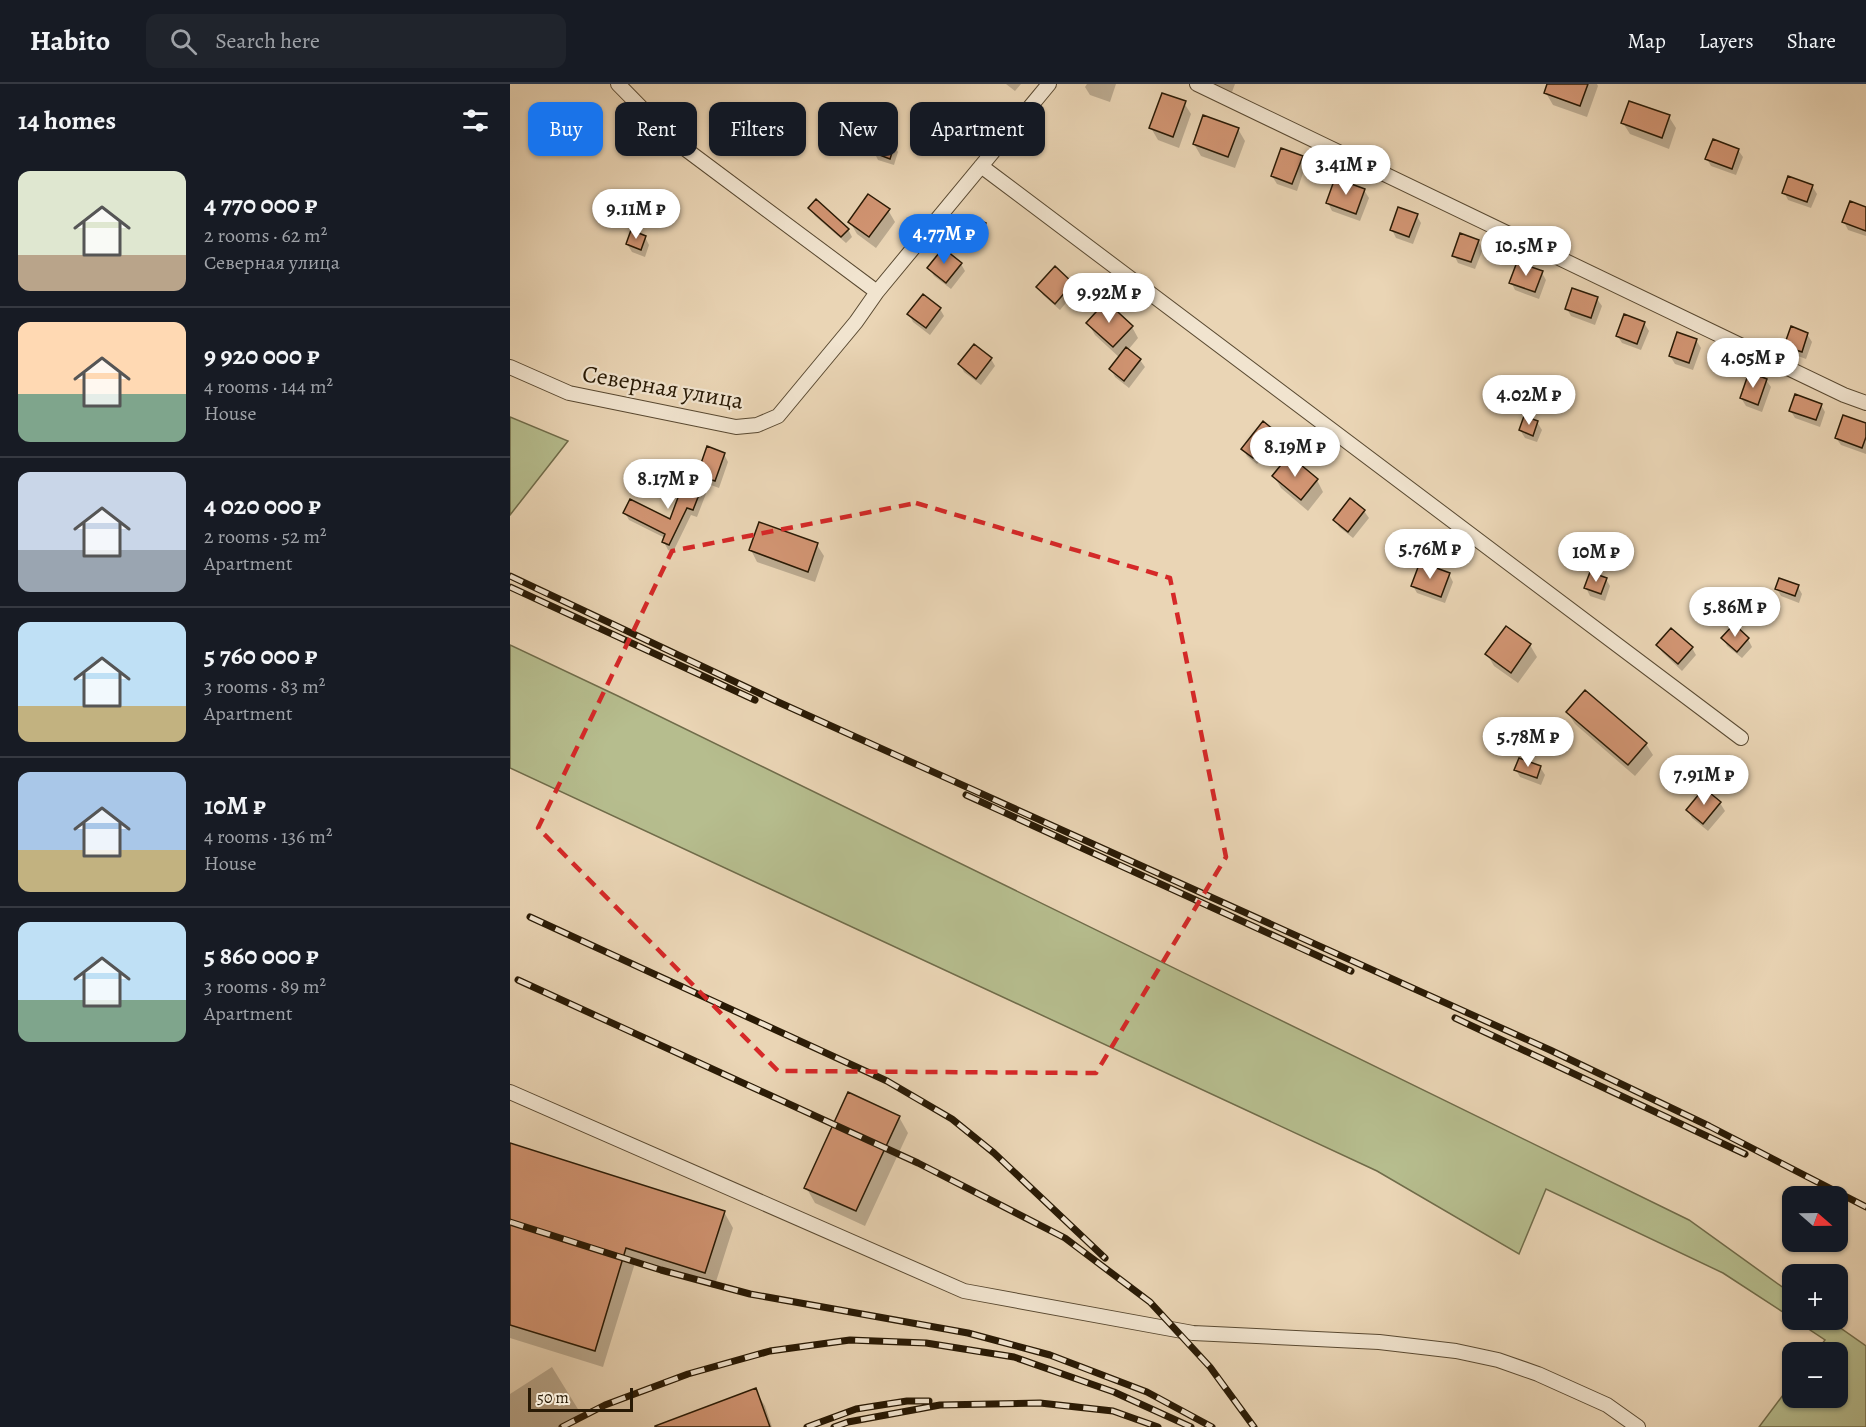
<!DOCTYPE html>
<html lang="en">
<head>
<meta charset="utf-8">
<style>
	:root { --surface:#171b24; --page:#20242c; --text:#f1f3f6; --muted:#9ea1a6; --line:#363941; --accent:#1a73e8 }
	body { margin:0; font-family:Alegreya,serif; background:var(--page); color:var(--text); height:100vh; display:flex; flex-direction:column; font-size:22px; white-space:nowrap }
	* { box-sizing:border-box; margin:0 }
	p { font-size:20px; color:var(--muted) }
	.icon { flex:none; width:33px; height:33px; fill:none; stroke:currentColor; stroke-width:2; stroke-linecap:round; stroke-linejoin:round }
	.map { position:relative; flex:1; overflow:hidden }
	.side { display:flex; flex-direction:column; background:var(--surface); width:510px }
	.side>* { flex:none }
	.hud { position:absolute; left:18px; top:18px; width:570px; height:54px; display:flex; gap:12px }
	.needle { width:39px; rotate:110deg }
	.tools { position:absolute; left:1272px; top:1102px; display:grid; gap:12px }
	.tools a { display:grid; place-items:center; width:66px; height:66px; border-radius:12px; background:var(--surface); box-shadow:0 2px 4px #0004; font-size:30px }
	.scale { position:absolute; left:18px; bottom:15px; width:105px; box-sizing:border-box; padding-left:6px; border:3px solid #291a05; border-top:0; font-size:16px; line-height:21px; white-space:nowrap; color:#291a05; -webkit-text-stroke:4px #f1e4cf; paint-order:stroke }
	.price { position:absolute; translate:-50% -51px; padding:0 14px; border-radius:21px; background:#fff; color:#222; font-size:20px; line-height:39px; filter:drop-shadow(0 2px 3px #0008) }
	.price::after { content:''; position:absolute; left:50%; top:36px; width:18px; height:14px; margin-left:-9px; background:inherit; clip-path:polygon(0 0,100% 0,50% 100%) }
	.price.on { background:var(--accent); color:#fff }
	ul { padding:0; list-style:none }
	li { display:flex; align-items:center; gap:18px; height:150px; padding:0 18px }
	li+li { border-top:2px solid var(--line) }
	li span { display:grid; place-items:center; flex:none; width:168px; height:120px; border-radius:12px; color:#555 }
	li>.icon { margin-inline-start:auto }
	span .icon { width:72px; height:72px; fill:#fffc; stroke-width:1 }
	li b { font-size:26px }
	h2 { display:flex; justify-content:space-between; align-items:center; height:72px; padding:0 18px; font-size:26px }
	.pill { padding:0 21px; border-radius:12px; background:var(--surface); box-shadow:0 2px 4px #0004; font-size:21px; line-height:54px }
	.pill.on { background:var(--accent); color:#fff }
	header { display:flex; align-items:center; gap:36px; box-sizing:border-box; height:84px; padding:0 30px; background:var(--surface); border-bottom:2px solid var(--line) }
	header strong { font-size:28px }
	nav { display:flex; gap:33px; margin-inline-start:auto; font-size:21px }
	.search { width:420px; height:54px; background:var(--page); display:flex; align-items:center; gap:15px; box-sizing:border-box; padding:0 21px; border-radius:12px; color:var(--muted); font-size:22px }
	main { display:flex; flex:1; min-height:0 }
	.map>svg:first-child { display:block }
	.green { fill:#b6bd8e; stroke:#706c4a; stroke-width:1.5 }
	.shadow { fill:#0003 }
	.building { fill:#d29573; stroke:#291a05; stroke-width:1.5 }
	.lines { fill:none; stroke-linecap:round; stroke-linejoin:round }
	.minor-casing { stroke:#594931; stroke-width:16 }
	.minor { stroke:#f1e4cf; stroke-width:14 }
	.rail-casing { stroke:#291a05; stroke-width:7 }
	.rail { stroke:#f1e4cf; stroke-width:4.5; stroke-dasharray:14; stroke-linecap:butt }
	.marked { fill:none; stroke:#d62828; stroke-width:4.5; stroke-dasharray:12 8; stroke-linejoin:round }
	.labels { text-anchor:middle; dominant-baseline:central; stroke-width:4.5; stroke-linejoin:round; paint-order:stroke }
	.street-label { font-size:24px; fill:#291a05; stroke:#f1e4cf }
</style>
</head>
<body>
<header>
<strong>Habito</strong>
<div class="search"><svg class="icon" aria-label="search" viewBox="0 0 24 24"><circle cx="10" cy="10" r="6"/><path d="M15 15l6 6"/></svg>Search here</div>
<nav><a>Map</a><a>Layers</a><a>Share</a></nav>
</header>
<main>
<section class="side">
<h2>14 homes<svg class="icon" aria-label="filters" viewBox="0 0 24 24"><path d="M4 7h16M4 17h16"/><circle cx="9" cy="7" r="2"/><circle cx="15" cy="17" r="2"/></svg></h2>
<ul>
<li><span style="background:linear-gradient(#dfe7d0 70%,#b9a48a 0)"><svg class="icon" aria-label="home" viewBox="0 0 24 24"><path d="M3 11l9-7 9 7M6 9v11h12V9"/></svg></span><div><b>4 770 000 ₽</b><p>2 rooms · 62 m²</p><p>Северная улица</p></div></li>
<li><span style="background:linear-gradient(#ffd9b3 60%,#7fa58c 0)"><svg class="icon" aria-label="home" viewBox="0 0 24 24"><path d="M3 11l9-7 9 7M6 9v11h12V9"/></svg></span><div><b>9 920 000 ₽</b><p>4 rooms · 144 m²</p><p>House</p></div></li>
<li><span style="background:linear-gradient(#c9d6e8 65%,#9aa5b1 0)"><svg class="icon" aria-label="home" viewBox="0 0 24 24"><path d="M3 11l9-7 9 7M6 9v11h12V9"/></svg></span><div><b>4 020 000 ₽</b><p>2 rooms · 52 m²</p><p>Apartment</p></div></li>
<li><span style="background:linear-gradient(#bfe0f5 70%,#c2b280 0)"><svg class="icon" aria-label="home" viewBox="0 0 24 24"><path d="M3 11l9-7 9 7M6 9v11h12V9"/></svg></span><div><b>5 760 000 ₽</b><p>3 rooms · 83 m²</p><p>Apartment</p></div></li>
<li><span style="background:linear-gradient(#a9c7e8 65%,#c2b280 0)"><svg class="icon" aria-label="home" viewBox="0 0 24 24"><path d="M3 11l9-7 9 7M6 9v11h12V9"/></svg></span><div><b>10M ₽</b><p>4 rooms · 136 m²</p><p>House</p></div></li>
<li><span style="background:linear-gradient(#bfe0f5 65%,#7fa58c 0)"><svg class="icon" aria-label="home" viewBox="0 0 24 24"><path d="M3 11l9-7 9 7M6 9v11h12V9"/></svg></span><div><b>5 860 000 ₽</b><p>3 rooms · 89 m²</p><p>Apartment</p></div></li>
</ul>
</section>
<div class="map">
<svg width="1356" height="1343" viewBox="0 0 1356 1343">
	<rect width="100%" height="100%" fill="#ead5b5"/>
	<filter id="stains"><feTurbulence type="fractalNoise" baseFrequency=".00333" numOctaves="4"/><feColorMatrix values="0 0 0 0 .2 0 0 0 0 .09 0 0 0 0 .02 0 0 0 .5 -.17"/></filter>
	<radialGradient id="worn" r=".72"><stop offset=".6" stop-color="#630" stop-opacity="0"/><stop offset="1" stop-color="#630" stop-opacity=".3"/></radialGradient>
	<path class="green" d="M 0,333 L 58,357 L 0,431 Z
		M 0,561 L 108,612 L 1179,1136 L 1282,1210 L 1282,1234 L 1213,1189 L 1036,1105 L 1009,1170 L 867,1087 L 0,684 Z
		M 1285,1236 L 1319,1236 L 1356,1262 L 1356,1343 L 1249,1343 L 1282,1299 L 1282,1314 L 1328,1314 L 1328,1269 L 1305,1269 L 1315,1256 Z"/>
	<path class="shadow" d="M 496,0 L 511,0 L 505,7 Z
		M 577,0 L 606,0 L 600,18 L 580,11 L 575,3 Z
		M 699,0 L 725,0 L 722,8 Z
		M 1039,0 L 1087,0 L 1088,2 L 1077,33 L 1043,21 L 1036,9 Z
		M 674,19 L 681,30 L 669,64 L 648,56 L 641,44 Z
		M 1159,33 L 1166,44 L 1159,65 L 1120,50 L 1113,39 Z
		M 220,45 L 238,54 L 243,61 L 239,70 L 220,61 L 216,53 Z
		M 728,45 L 735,57 L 725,84 L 691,72 L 684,60 Z
		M 384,61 L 388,68 L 384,81 L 368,76 L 364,68 Z
		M 1228,66 L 1233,73 L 1226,91 L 1201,82 L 1197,75 Z
		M 792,73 L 796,80 L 787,107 L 767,100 L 762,92 Z
		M 1302,102 L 1307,110 L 1301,124 L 1278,116 L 1274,108 Z
		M 854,106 L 859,114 L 850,137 L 822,127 L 818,119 Z
		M 300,124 L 338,145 L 342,153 L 336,159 L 305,132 Z
		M 1356,125 L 1356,152 L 1338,146 L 1334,138 Z
		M 378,126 L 385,138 L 366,164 L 347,150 L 340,138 Z
		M 907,132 L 911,139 L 903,160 L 886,154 L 882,146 Z
		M 475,140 L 477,143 L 473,154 L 460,149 L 458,146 Z
		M 135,153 L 139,161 L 135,173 L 122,168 L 117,160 Z
		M 968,157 L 973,165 L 965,185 L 948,179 L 944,171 Z
		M 451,180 L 455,187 L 441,205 L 424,192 L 419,184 Z
		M 1032,189 L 1036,196 L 1029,215 L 1005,206 L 1001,198 Z
		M 562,200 L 566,207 L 550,226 L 533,211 L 528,203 Z
		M 1087,215 L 1092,222 L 1085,241 L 1061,232 L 1057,225 Z
		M 430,225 L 434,232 L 420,251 L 403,238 L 399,230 Z
		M 578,239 L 622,243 L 628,254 L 618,266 L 630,276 L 635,283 L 619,304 L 605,293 L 601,285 L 610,274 L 585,251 Z
		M 1134,239 L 1139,247 L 1131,266 L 1112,259 L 1107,251 Z
		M 1297,250 L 1302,258 L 1296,275 L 1280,269 L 1276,261 Z
		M 1186,256 L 1191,264 L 1183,286 L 1165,280 L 1160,272 Z
		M 481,275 L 485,282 L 471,301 L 454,288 L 450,281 Z
		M 1256,296 L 1261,303 L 1252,328 L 1236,322 L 1231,314 Z
		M 1311,321 L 1315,328 L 1310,343 L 1285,334 L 1280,326 Z
		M 1027,338 L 1032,346 L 1027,358 L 1015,354 L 1010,346 Z
		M 753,339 L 763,347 L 768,355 L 747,380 L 737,372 L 733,365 Z
		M 1356,340 L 1356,370 L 1331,361 L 1326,354 Z
		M 214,370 L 218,378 L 209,404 L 193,398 L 189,390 Z
		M 764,392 L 807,396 L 813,408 L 798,427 L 771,404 Z
		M 193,399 L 197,407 L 187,433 L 181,431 L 163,468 L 158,466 L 154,458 L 155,454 L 119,436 L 115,429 L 161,437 Z
		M 854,427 L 859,434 L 843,454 L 829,443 L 825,436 Z
		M 307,461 L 314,472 L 305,498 L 247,478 L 241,466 Z
		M 939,490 L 943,498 L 935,519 L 907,509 L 903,502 Z
		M 1096,495 L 1100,502 L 1095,517 L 1080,512 L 1076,504 Z
		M 1288,503 L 1292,510 L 1289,519 L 1271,512 L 1267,505 Z
		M 996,544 L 1020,561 L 1027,573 L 1008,599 L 984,582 L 977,570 Z
		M 1213,554 L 1238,555 L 1242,563 L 1232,574 L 1217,562 Z
		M 1148,561 L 1182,564 L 1186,571 L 1172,587 L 1152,568 Z
		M 1058,629 L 1136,660 L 1143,671 L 1125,692 L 1065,640 Z
		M 1030,683 L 1035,691 L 1031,701 L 1010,693 L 1006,686 Z
		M 1194,706 L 1210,719 L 1215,727 L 1198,747 L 1182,734 L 1178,726 Z
		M 389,1033 L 398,1049 L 355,1142 L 305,1119 L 296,1103 Z
		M 0,1061 L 214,1128 L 223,1144 L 204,1204 L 125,1179 L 93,1283 L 0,1254 Z
		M 42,1283 L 71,1330 L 51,1343 L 0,1343 L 0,1310 Z
		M 245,1306 L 255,1322 L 262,1343 L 146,1343 Z"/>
	<path class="building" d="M 1037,0 L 1078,0 L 1070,22 L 1034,9 Z
		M 652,9 L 676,17 L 663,53 L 639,44 Z
		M 1119,17 L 1160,31 L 1152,54 L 1111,39 Z
		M 693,31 L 729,44 L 718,73 L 683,60 Z
		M 219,43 L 239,52 L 234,63 L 214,53 Z
		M 368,53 L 385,59 L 380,75 L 362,68 Z
		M 1203,55 L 1229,65 L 1222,85 L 1195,75 Z
		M 771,64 L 793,72 L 782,100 L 761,92 Z
		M 1278,92 L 1303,101 L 1297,118 L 1272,109 Z
		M 825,94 L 855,105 L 846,130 L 816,119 Z
		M 358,110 L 380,125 L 359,153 L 338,138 Z
		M 306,115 L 339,145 L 331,153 L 298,124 Z
		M 1340,117 L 1356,123 L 1356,147 L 1332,138 Z
		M 888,123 L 908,130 L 899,153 L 880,146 Z
		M 461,133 L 476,139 L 472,151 L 456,146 Z
		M 121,146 L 136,152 L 131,166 L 116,160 Z
		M 950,149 L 969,156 L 961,178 L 942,172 Z
		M 433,164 L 452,179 L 436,199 L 417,184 Z
		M 1007,178 L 1033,187 L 1025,208 L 999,199 Z
		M 545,182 L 563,199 L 545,220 L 526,203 Z
		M 1062,204 L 1088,213 L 1081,234 L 1055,225 Z
		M 413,210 L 431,224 L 416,244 L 397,230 Z
		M 596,217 L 623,242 L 603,263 L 576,239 Z
		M 1114,230 L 1135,238 L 1127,260 L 1106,252 Z
		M 1281,242 L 1298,249 L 1292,268 L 1274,262 Z
		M 1167,248 L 1187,255 L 1179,279 L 1159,272 Z
		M 464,260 L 482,274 L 466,295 L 448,280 Z
		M 616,263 L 631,275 L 614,297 L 599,285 Z
		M 1239,288 L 1257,295 L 1248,321 L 1230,314 Z
		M 1285,310 L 1312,320 L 1306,336 L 1279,327 Z
		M 1333,331 L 1356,339 L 1356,353 L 1352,364 L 1325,354 Z
		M 1014,332 L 1028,337 L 1023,352 L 1009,346 Z
		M 753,337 L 764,346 L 743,374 L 731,365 Z
		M 197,362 L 215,369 L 205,397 L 187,391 Z
		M 779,371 L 808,395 L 791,416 L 762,392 Z
		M 176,392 L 194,398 L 183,426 L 177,424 L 159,461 L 152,458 L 155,450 L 113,429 L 120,415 L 160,435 Z
		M 840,414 L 855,426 L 838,448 L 823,436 Z
		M 249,438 L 308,459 L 298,488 L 239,466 Z
		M 910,478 L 940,489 L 931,513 L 901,502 Z
		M 1080,488 L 1097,494 L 1091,510 L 1074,504 Z
		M 1269,494 L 1289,501 L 1285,512 L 1265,505 Z
		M 1224,540 L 1239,554 L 1227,568 L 1211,554 Z
		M 996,542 L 1021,560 L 1001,589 L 975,570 Z
		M 1161,544 L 1183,563 L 1168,580 L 1146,561 Z
		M 1075,606 L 1137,659 L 1118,681 L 1056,628 Z
		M 1009,674 L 1031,682 L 1027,694 L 1004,686 Z
		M 1194,704 L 1211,718 L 1193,740 L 1176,726 Z
		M 338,1008 L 390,1032 L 346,1127 L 294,1104 Z
		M 0,1059 L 215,1127 L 195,1189 L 116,1164 L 85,1267 L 0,1241 Z
		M 246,1304 L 260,1343 L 145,1343 L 145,1342 Z"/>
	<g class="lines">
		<g class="minor-casing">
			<path id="minor" d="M 108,0 L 162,55 L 367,208
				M 687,0 L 1334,311 L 1356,319
				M 471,82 L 1231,654
				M 0,283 L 59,309 L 226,343 L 247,341 L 268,332 L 346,238 L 367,208 L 539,0
				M 0,1008 L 454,1207 L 683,1249 L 869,1258 L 946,1267 L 988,1276 L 1028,1290 L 1097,1321 L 1128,1343"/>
		</g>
		<use href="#minor" class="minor"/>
		<g class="rail-casing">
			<path id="rail" d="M 0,492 L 268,618 L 1040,966 L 1199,1042 L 1356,1123
				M 0,503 L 245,616
				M 456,711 L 841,887
				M 20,833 L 377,997 L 442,1035 L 484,1069 L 595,1174
				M 8,896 L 408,1079 L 555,1154 L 640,1218 L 700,1283 L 744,1343
				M 945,934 L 1235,1070
				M 0,1138 L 151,1186 L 240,1210 L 458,1249 L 540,1271 L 637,1308 L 702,1343
				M 52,1343 L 95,1321 L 178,1290 L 260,1267 L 340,1256 L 416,1259 L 504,1273 L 604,1308 L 681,1343
				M 297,1343 L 346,1325 L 397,1317 L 419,1317
				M 324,1343 L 338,1338 L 430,1321 L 530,1319 L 603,1327 L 648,1343"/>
		</g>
		<use href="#rail" class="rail"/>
	</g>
	<path class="marked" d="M 406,419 L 660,494 L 716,773 L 586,989 L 268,987 L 28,744 L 162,467 Z"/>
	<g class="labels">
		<g class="street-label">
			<text transform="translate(153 303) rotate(10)">Северная улица</text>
		</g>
	</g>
	<rect width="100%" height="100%" filter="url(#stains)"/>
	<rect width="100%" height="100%" fill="url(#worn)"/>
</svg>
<div class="tools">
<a><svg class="needle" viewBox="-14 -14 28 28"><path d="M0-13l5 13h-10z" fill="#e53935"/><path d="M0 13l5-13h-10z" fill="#9ea1a6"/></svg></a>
<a>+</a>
<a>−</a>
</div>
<div class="scale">50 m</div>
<b class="price" style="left:836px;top:112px">3.41M ₽</b>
<b class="price" style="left:126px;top:156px">9.11M ₽</b>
<b class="price on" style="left:434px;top:181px">4.77M ₽</b>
<b class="price" style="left:1016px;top:193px">10.5M ₽</b>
<b class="price" style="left:599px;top:240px">9.92M ₽</b>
<b class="price" style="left:1243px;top:305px">4.05M ₽</b>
<b class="price" style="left:1019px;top:342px">4.02M ₽</b>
<b class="price" style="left:785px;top:394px">8.19M ₽</b>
<b class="price" style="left:158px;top:426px">8.17M ₽</b>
<b class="price" style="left:920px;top:496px">5.76M ₽</b>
<b class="price" style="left:1086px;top:499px">10M ₽</b>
<b class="price" style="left:1225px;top:554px">5.86M ₽</b>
<b class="price" style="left:1018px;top:684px">5.78M ₽</b>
<b class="price" style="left:1194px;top:722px">7.91M ₽</b>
<div class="hud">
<a class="pill on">Buy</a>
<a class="pill">Rent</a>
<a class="pill">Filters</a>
<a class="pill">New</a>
<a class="pill">Apartment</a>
</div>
</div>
</main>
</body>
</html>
